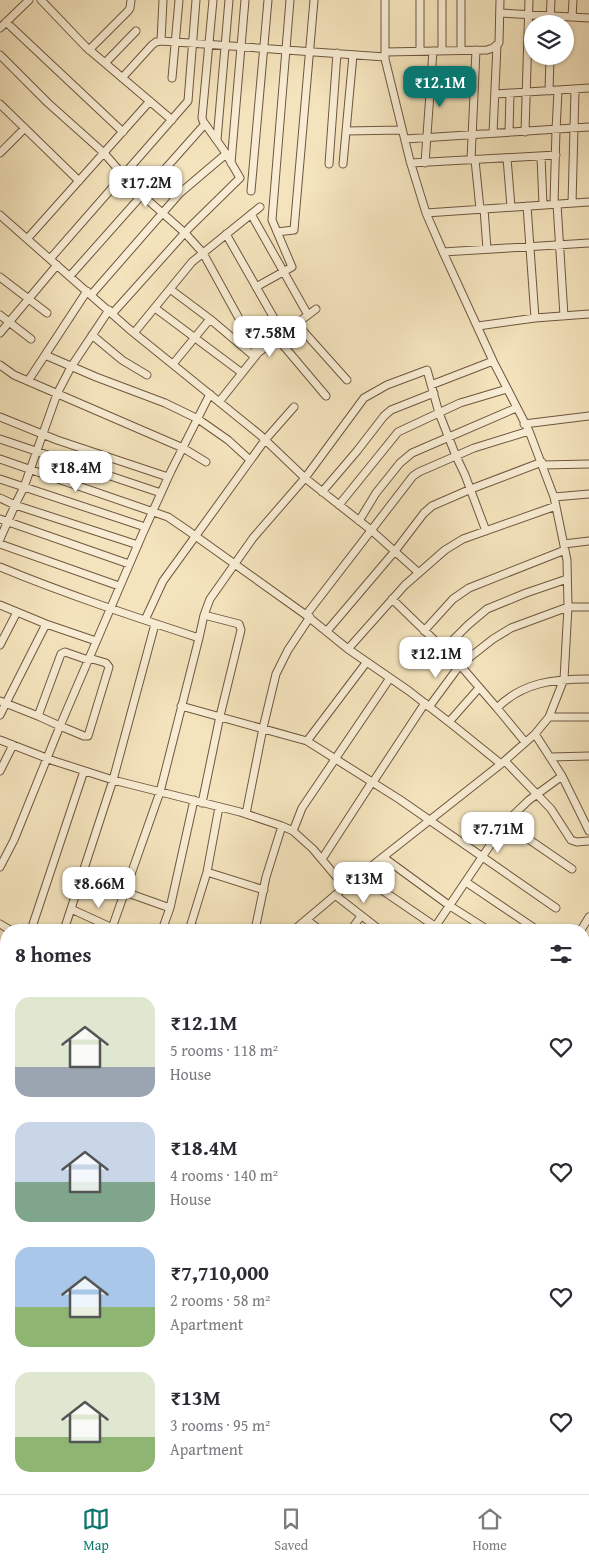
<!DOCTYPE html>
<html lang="en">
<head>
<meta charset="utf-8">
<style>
	:root { --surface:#fff; --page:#f7f7f7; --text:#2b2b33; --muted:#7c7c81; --line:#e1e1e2; --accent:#0f766e }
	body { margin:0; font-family:"Gentium Book Plus",serif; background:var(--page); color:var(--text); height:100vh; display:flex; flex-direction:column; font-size:19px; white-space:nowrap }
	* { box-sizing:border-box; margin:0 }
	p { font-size:16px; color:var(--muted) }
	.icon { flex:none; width:28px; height:28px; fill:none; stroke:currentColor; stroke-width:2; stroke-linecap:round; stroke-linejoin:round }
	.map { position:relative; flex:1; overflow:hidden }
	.drawer { position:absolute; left:0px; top:924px; width:590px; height:571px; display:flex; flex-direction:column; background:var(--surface); border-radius:20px 20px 0 0; box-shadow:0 1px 4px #0004 }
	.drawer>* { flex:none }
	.buttons { position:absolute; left:524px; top:15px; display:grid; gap:10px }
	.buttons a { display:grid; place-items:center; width:50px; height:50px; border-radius:50%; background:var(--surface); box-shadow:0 1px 4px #0004; font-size:25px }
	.price { position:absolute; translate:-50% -42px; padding:0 11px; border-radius:10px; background:#fff; color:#222; font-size:16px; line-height:32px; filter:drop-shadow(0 1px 2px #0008) }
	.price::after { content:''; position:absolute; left:50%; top:30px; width:15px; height:11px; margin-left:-8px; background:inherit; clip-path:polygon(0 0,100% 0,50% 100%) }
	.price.on { background:var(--accent); color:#fff }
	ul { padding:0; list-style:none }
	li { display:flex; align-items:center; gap:15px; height:125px; padding:0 15px }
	li span { display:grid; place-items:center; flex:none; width:140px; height:100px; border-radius:15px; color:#555 }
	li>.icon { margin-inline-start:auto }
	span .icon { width:60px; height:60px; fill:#fffc; stroke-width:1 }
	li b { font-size:21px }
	h2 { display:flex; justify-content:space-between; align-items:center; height:60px; padding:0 15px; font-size:21px }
	.tabs { display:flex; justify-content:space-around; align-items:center; height:70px; border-top:1px solid var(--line); background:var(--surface); font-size:14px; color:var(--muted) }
	.tabs a { display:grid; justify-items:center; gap:2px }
	.tabs .on { color:var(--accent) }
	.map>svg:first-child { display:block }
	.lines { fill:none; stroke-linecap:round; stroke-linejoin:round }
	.street-casing { stroke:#70563e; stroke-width:9 }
	.street { stroke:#f8edd4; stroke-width:7 }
</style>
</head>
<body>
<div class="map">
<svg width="589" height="1494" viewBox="0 0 589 1494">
	<rect width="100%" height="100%" fill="#f4e4bd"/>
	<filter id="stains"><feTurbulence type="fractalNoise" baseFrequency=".004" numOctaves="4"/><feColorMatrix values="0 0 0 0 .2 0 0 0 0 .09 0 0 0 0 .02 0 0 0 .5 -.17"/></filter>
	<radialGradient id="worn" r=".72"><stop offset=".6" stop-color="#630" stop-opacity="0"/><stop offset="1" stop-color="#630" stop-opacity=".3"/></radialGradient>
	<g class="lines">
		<g class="street-casing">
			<path id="street" d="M 41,0 L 86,47 L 172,120
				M 461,0 L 461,50
				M 500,13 L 589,18
				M 572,17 L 573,0
				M 6,22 L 123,132
				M 550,24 L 551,0
				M 0,28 L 29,0
				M 161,41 L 163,0
				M 89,50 L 128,11 L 130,8 L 131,0
				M 420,51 L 420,0
				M 442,51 L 442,0
				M 386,52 L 487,50 L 493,48 L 499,43 L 500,0
				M 0,55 L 48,103 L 104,153 L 123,175
				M 105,63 L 136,31
				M 122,78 L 152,45 L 156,42 L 161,41 L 385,57
				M 172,78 L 179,0
				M 549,91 L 550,56
				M 496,94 L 589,88
				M 0,104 L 79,181
				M 346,131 L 402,130
				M 509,132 L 510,93
				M 525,132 L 529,0
				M 493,133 L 497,45
				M 405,139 L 589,127
				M 217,140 L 229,0
				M 0,153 L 25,128
				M 541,156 L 543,205
				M 507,158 L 511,207
				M 471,160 L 476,50
				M 475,160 L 480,209
				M 231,163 L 245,0
				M 411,163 L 556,155
				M 425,163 L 433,51
				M 329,164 L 337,53
				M 343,164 L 353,55
				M 251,191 L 268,0
				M 142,195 L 185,233 L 203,253 L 258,353
				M 572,203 L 575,90
				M 554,204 L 556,130 L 558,91
				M 557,204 L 564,316
				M 527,206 L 535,318
				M 484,209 L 487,249
				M 426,213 L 589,202
				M 251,214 L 308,315
				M 0,215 L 129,329 L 260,435 L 305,478 L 371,530 L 419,573
				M 277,232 L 294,230 L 314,0
				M 226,234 L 283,334
				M 27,239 L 150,101
				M 443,252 L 589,243
				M 50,259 L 188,101 L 196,0
				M 70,276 L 205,124
				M 0,277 L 47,313
				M 256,287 L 292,267 L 272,220 L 290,0
				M 170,289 L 210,319 L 255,357
				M 91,295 L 180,193 L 226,154
				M 155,308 L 242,373
				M 112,314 L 190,227 L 240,178 L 225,152 L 203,121 L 202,118 L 213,0
				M 0,315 L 31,339
				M 296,323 L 347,380
				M 478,326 L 535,318 L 589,314
				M 0,333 L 57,265
				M 134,333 L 192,262 L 260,207
				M 92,335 L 122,360 L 147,375
				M 277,338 L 326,396
				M 45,355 L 96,377 L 165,403 L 198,419 L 228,440 L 250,460
				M 173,364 L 210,319
				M 0,365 L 14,375 L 183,448 L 206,462
				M 28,381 L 87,291
				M 431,385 L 493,361
				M 219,402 L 258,353 L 316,309
				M 0,417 L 57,440 L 168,477
				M 524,424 L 589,416
				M 0,439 L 161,493
				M 0,459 L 168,517 L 187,530 L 306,615 L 348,649 L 409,691 L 454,726 L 501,764
				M 543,465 L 589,464
				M 0,479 L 145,527
				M 322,492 L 357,451 L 384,416 L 391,410 L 434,393
				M 554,497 L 589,494
				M 0,498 L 15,505 L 138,545
				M 339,505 L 398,432 L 460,403 L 507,389
				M 0,519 L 129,564
				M 359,521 L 376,493 L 400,463 L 412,453 L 516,408
				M 0,539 L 15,505 L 24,487 L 57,394 L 71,367 L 109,310
				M 0,544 L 119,586
				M 564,544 L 589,541
				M 0,567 C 65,594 132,616 199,638
				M 392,599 L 460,665 L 497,708 C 523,682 554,679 589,679
				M 0,605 L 46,624 L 96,641
				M 306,615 L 413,476 L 419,472 L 474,448 L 529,431
				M 145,620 L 163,581 L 265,440 L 294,407
				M 327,631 L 395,551 L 424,513 L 432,506 L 471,489 L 542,462
				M 424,631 L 453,599 L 469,588 L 565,550
				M 0,645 L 17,612
				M 348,649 L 405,585 L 445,550 L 463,539 L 556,506
				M 443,650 L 468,625 L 487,609 L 526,593 L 567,579
				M 0,701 L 38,716 L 60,726 L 142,535 L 171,471 L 210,394
				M 181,706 L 307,741 L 399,799 L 556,908
				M 429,707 L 460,665 L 493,639 L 511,628 L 568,607 L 589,607
				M 497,708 L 525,742
				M 0,715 L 46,624
				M 38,716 L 61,654 L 65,652 L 88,660
				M 549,717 L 589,717
				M 449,722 L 479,688
				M 535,734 L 562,776 L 589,831
				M 0,740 L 54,761 L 113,780 L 240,812 L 282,826 L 293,831 L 313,849 L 345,887
				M 307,741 L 366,663
				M 551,757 L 589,756
				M 505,761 L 551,809 L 571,840 L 577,842 L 588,841
				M 0,771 L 13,745
				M 373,782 L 425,703
				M 202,803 L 220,716 L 241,630 L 239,624 L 204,615
				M 246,814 L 263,728 L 276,674 L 288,650 L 310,617
				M 505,823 L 572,869
				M 293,831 L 302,808 L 390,678
				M 383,857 L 450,906 L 488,930
				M 322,859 L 372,782
				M 0,867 L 14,840 L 60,726 L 84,736 L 88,736 L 109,667 L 106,663 L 89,658
				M 207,872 L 264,890
				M 360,875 L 436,927
				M 466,882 L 537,930
				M 125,892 L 170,908
				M 335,895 L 380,930
				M 71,909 L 117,930
				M 307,920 L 320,930
				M 0,924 L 10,930
				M 112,928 L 160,792 L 199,638 L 204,615 L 210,599 L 253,538 L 305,478 L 364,398 L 387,385 L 427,370 L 439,413 L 456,456 L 465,475 L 486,531
				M 31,930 L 84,771
				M 64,930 L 113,780 L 155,624
				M 162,930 L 170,908 L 194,800
				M 204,930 L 192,927 L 191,924 L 207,872 L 219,807
				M 255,930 L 266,877 L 282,826
				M 294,930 L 345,887 L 501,764 L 535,734 L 549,717 L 564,679 L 568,607 L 567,560 L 554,497 L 529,431 L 493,361 L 443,252 L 426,213 L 410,161 L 385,59 L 385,0
				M 351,930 L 361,916
				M 433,930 L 505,823 L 529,800 L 562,776
				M 581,930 L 589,917
				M 0,957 L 6,950
				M 584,970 L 589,962
				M 0,1006 L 6,1011
				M 0,1041 L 6,1033
				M 584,1058 L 589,1060
				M 584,1103 L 589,1092
				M 0,1107 L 6,1100
				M 0,1127 L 6,1132
				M 584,1145 L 589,1147
				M 0,1170 L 6,1165
				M 0,1181 L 6,1185
				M 0,1212 L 6,1216
				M 584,1232 L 589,1233
				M 584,1249 L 589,1239
				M 0,1274 L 6,1264
				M 584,1307 L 589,1296
				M 584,1395 L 589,1397
				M 0,1409 L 6,1412
				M 584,1473 L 589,1475
				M 103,1489 L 112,1494
				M 196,1489 L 216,1494
				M 23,1490 L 34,1494
				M 234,1494 L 236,1489
				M 300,1494 L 303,1489
				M 336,1494 L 338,1489
				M 418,1494 L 420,1489
				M 534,1494 L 537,1489"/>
		</g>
		<use href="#street" class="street"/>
	</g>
	<rect width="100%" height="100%" filter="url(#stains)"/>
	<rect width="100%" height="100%" fill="url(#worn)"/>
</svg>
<div class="buttons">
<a><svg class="icon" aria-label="layers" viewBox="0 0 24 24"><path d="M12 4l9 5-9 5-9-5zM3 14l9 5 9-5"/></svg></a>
</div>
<b class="price on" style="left:440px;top:108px">₹12.1M</b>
<b class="price" style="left:146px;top:208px">₹17.2M</b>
<b class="price" style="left:270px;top:358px">₹7.58M</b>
<b class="price" style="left:76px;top:493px">₹18.4M</b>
<b class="price" style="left:436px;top:679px">₹12.1M</b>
<b class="price" style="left:498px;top:854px">₹7.71M</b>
<b class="price" style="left:364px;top:904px">₹13M</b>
<b class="price" style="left:99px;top:909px">₹8.66M</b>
<section class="drawer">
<h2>8 homes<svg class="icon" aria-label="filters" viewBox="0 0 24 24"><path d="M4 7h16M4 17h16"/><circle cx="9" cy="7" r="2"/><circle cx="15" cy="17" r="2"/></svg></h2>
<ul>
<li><span style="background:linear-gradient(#dfe7d0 70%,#9aa5b1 0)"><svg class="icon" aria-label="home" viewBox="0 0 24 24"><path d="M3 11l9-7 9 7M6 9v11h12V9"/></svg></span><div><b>₹12.1M</b><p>5 rooms · 118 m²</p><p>House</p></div><svg class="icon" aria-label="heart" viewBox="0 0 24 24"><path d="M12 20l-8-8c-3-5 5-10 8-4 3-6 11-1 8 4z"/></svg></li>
<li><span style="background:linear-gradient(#c9d6e8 60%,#7fa58c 0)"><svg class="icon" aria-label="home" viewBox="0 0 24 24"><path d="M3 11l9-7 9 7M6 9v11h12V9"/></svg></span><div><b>₹18.4M</b><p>4 rooms · 140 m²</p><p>House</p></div><svg class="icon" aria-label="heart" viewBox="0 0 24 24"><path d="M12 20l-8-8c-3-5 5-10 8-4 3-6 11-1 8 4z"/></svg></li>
<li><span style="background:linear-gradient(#a9c7e8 60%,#8fb573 0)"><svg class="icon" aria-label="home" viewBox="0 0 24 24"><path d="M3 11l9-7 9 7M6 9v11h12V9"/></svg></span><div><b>₹7,710,000</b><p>2 rooms · 58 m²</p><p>Apartment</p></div><svg class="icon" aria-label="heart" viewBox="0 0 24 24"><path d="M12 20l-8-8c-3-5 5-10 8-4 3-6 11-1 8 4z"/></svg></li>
<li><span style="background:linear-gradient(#dfe7d0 65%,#8fb573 0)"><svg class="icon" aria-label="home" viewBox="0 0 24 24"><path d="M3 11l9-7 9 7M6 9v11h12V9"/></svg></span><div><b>₹13M</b><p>3 rooms · 95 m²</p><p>Apartment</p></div><svg class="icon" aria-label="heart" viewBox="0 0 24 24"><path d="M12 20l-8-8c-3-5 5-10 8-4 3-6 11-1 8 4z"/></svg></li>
</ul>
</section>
</div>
<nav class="tabs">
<a class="on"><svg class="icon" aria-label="map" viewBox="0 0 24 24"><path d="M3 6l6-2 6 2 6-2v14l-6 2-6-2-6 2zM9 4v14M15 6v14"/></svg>Map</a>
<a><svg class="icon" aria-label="saved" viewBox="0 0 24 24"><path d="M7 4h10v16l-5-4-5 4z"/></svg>Saved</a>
<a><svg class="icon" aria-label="home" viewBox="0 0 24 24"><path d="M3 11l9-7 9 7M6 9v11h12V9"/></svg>Home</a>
</nav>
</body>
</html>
